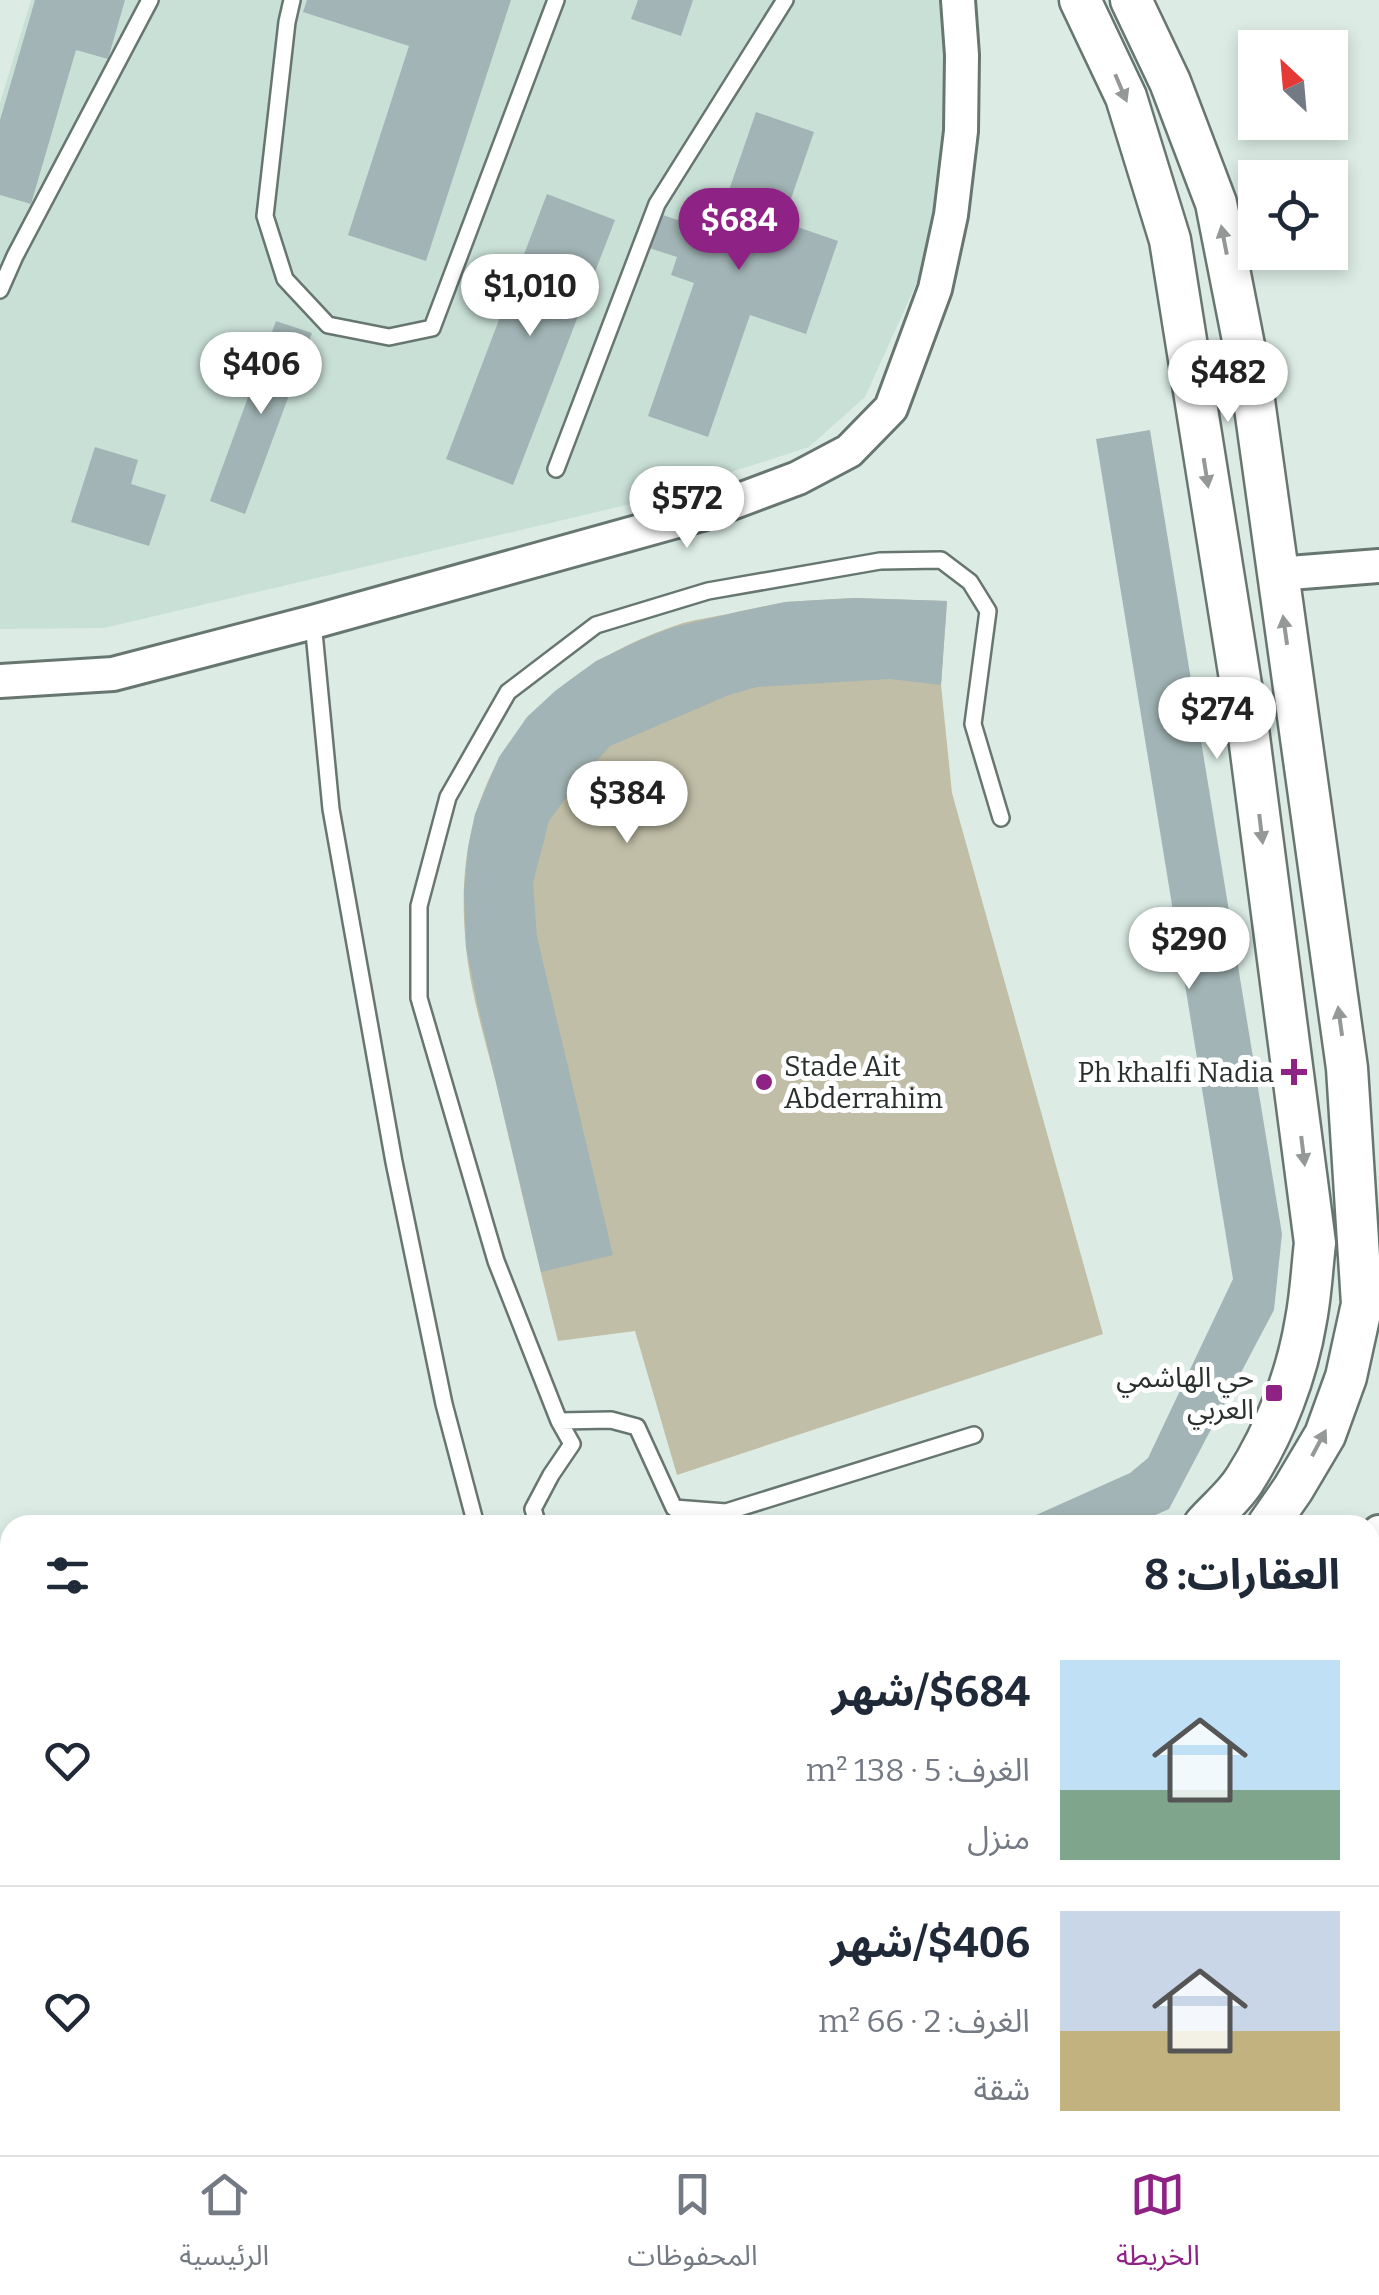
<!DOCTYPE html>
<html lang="ar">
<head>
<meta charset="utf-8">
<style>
	:root { --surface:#fff; --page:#f6f6f7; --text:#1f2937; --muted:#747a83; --line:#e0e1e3; --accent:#8f2385 }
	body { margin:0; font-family:Bitter,"Noto Sans Arabic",serif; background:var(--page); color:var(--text); direction:rtl; height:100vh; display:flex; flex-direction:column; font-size:38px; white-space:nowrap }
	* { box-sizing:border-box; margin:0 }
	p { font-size:32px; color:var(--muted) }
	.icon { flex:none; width:55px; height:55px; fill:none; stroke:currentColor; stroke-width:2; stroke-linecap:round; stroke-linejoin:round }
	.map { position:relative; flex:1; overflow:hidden; direction:ltr }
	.details { position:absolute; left:0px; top:1515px; width:1380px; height:640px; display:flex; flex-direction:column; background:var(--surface); border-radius:30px 30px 0 0; box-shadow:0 5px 15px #0003; direction:rtl }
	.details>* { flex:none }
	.needle { width:65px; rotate:334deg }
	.buttons { position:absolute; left:1238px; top:30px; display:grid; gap:20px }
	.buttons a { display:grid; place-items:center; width:110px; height:110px; border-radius:0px; background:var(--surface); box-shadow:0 5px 15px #0003; font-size:50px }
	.price { position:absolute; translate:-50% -85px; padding:0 22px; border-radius:35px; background:#fff; color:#222; font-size:32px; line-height:65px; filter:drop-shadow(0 2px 5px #0008) }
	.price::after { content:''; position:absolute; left:50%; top:60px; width:30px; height:22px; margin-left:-15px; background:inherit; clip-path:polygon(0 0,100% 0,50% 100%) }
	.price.active { background:var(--accent); color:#fff }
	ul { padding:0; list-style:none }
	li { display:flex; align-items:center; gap:30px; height:250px; padding:0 40px }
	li+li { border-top:2px solid var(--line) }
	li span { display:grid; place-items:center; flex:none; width:280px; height:200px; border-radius:0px; color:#555 }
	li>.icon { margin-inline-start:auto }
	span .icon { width:120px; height:120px; fill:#fffc; stroke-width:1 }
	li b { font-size:42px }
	h2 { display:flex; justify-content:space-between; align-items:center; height:120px; padding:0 40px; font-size:42px }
	.dock { display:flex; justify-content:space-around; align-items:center; height:140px; border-top:2px solid var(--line); background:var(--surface); font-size:28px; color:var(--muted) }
	.dock a { display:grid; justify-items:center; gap:5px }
	.dock .active { color:var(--accent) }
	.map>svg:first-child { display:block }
	.built { fill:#c9e0d7 }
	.green { fill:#c0bea6 }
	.building { fill:#a2b4b5 }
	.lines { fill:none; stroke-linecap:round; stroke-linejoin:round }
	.service-casing { stroke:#677670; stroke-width:20 }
	.minor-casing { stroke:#677670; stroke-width:38 }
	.tertiary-casing { stroke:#677670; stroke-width:45 }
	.primary-casing { stroke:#677670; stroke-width:55 }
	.service { stroke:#fff; stroke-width:15 }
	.minor { stroke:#fff; stroke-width:32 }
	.tertiary { stroke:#fff; stroke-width:40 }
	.primary { stroke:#fff; stroke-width:50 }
	.oneway { fill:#949896 }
	.poi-dot { fill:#8f2385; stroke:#fff; stroke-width:4 }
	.labels { text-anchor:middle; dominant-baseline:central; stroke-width:10; stroke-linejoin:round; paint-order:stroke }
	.poi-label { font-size:28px; fill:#2a302d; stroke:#fff; text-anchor:end }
</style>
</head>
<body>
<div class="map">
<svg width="1379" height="2155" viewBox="0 0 1379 2155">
	<rect width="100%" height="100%" fill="#dcece5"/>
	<path class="built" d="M 31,0 L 948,0 L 948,182 L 918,280 L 865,397 L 809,447 L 635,503 L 104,628 L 0,629 L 0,103 Z
		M 408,2145 L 889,2145 L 849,2155 L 410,2155 Z"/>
	<path class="green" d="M 855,598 L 947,601 L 941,685 L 952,793 L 1103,1334 L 677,1475 L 635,1331 L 558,1341 C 536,1255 516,1169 496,1083 C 484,1035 468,985 465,935 C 452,775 534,672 683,623 C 698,619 713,617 728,614 C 748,610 768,605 787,602 C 810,600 833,599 855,598 Z"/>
	<path class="building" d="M 35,0 L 125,0 L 108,59 L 76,50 L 31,204 L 0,195 L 0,120 Z
		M 307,0 L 511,0 L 426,261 L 348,235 L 409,46 L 303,12 Z
		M 638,0 L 693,0 L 681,36 L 631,19 Z
		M 756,112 L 814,132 L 783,222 L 838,241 L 806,334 L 750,315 L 708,437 L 648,416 L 694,283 L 671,275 L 677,257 L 649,248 L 660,214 L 695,226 L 700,212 L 719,219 Z
		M 547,194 L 615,220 L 513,485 L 446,459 Z
		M 276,321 L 312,333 L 245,514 L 210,501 Z
		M 1150,430 L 1282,1234 L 1274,1310 L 1169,1509 L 1133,1525 L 1014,1525 L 1130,1473 L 1148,1458 L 1233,1279 L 1096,439 Z
		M 95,447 L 138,460 L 131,484 L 166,495 L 149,546 L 71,522 Z
		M 855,598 L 947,601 L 941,685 L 890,679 L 757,687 L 729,695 L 610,746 L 576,784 L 549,821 L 533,883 L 537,937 L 613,1255 L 541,1272 L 477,1002 L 466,947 L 464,891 L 468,848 L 475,814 L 499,757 L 527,717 L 555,691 L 596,661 L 640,640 L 674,627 L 737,612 L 785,602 Z
		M 0,1646 L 10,1650 L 10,1709 L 0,1705 Z
		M 1376,1858 L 1379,1858 L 1379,1983 L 1370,1982 Z
		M 197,2145 L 352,2145 L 354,2154 L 199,2155 Z
		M 389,2145 L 588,2145 L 591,2155 L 532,2155 L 530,2150 L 511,2155 L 391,2155 Z
		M 727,2145 L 894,2145 L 894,2146 L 861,2155 L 694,2155 Z"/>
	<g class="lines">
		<g class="service-casing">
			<path id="service" d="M 292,0 L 287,22 L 265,216 L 285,279 L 328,325 L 389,337 L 432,328 L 556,0
				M 0,290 L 15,256 L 150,0
				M 556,469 L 657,204 L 785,0
				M 313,622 L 331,809 L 394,1162 L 444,1404 L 476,1525
				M 974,1435 L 726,1512 L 674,1508 L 637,1427 L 611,1420 L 559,1421 L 496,1261 L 419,998 L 419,906 L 448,797 L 508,692 L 596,625 L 708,591 L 880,561 L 941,560 L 970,582 L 988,611 L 973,724 L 1001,818
				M 538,1525 L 533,1509 L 551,1475 L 572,1444 L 559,1421"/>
		</g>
		<g class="minor-casing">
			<path id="minor" d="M 1277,574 L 1379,566
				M 0,681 L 113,674 L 313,622 L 702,514 L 798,478 L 849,451 L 891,408 L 935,289 L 951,215 L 961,131 L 962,55 L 958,0
				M 1370,1540 L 1379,1532
				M 985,2155 L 1027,2145"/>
		</g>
		<g class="tertiary-casing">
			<path id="tertiary" d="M 1080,0 L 1126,97 L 1170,240 L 1248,729 L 1315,1243 C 1312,1268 1311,1294 1306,1320 C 1297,1375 1275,1432 1245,1479 C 1235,1496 1217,1510 1204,1525
				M 1131,0 L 1170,82 L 1216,203 L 1252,386 L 1347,1068 L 1362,1304 L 1346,1377 L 1325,1435 L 1293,1489 L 1268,1525"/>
		</g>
		<g class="primary-casing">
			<path id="primary" d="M 0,1829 L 10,1835
				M 1121,2145 L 1122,2155
				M 1168,2145 L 1168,2155"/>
		</g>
		<use href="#service" class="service"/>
		<use href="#minor" class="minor"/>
		<use href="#tertiary" class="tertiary"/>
		<use href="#primary" class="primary"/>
	</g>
	<defs><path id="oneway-solid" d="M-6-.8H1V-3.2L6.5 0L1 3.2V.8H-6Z" transform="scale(2.5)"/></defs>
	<g class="oneway">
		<use href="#oneway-solid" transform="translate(1121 88) rotate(67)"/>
		<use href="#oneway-solid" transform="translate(1224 240) rotate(-101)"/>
		<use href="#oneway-solid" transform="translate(1206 473) rotate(81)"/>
		<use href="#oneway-solid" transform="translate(1285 630) rotate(-98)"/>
		<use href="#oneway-solid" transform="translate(1261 829) rotate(83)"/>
		<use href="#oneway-solid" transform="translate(1340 1021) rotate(-98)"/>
		<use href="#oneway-solid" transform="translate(1303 1151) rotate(83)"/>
		<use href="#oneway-solid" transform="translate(1319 1443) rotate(-62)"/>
	</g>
	<g class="poi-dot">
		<path d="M1289 1057h10v10h10v10h-10v10h-10v-10h-10v-10h10z"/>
		<circle cx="764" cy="1082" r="10"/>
		<rect x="1264" y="1383" width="20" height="20" rx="5"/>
	</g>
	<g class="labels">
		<g class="poi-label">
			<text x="784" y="1066" text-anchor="start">Stade Ait<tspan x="784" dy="32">Abderrahim</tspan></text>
			<text x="1274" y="1072">Ph khalfi Nadia</text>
			<text x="1254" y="1377">حي الهاشمي<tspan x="1254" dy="32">العربي</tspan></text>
		</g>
	</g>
</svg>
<div class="buttons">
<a><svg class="needle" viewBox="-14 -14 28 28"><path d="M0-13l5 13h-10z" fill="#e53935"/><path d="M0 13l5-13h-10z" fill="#747a83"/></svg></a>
<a><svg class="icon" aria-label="locate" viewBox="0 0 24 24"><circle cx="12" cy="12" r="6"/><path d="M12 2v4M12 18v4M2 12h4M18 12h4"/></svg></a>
</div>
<b class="price active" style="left:739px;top:273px">$684</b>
<b class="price" style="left:530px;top:339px">$1,010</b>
<b class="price" style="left:261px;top:417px">$406</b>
<b class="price" style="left:1228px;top:425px">$482</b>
<b class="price" style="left:687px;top:551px">$572</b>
<b class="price" style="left:1217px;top:762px">$274</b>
<b class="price" style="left:627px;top:846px">$384</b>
<b class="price" style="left:1189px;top:992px">$290</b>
<section class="details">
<h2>العقارات: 8<svg class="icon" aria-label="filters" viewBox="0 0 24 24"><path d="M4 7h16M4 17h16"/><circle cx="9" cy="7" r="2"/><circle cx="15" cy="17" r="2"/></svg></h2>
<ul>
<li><span style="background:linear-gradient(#bfe0f5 65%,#7fa58c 0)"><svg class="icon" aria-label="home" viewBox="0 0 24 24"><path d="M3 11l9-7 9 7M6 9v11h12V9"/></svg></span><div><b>$684/شهر</b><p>الغرف: 5 · 138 m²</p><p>منزل</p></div><svg class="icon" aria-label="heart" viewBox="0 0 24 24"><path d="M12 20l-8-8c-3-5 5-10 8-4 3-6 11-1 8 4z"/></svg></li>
<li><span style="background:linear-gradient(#c9d6e8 60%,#c2b280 0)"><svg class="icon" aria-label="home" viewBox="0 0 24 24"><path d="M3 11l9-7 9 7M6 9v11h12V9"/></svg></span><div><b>$406/شهر</b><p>الغرف: 2 · 66 m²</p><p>شقة</p></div><svg class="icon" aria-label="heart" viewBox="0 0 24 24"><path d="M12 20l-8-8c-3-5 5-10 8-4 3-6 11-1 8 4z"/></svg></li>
</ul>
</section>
</div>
<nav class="dock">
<a class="active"><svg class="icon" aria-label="map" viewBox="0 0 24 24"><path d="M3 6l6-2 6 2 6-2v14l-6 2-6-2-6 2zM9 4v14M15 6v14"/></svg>الخريطة</a>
<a><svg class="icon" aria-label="saved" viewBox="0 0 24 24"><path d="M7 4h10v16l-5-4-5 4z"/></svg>المحفوظات</a>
<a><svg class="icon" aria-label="home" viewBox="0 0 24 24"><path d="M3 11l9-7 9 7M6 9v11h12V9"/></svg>الرئيسية</a>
</nav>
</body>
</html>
